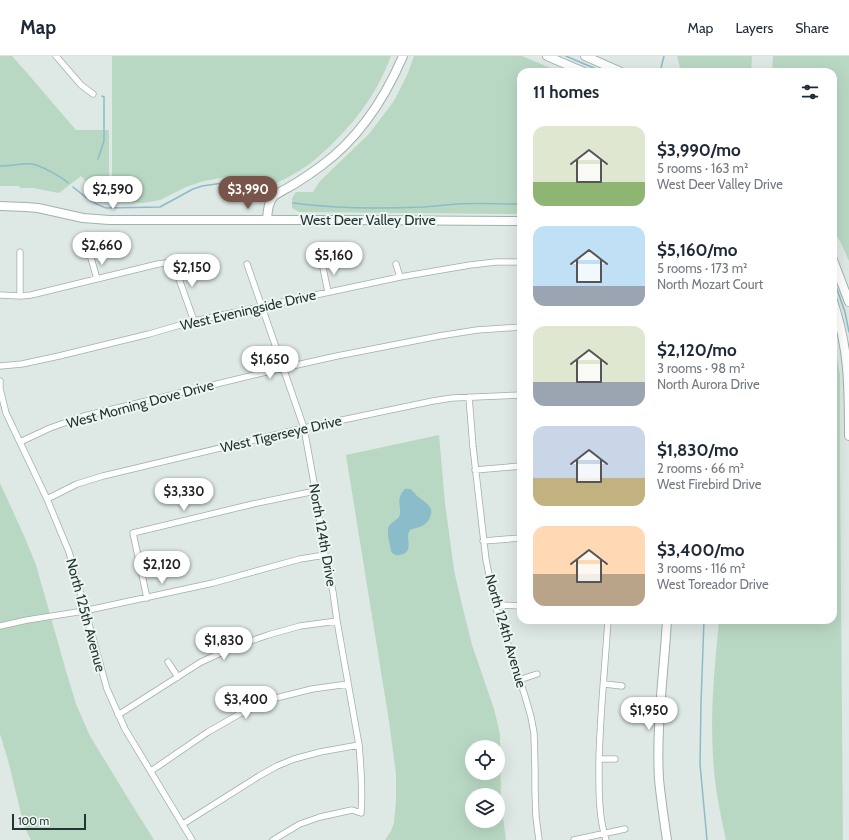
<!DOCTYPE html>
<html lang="en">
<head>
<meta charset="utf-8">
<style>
	:root { --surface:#fff; --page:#f6f6f7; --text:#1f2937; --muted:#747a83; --line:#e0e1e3; --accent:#78544a }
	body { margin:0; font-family:Cabin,sans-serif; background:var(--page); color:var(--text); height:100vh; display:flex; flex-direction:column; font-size:15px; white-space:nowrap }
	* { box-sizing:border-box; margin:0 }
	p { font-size:13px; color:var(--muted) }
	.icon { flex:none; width:22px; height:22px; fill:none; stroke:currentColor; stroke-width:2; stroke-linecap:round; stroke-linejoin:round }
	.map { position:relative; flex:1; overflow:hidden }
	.side { position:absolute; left:517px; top:12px; width:320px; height:556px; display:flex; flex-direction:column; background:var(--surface); border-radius:12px; box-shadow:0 4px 16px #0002 }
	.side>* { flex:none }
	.buttons { position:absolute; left:465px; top:684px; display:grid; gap:8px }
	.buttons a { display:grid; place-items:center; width:40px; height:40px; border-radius:50%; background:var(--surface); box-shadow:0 4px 16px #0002; font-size:20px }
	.scale { position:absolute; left:12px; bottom:10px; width:74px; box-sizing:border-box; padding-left:4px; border:2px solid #213632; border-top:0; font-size:11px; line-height:14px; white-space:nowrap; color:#213632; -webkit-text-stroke:3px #eef5f2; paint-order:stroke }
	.price { position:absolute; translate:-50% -34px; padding:0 9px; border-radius:14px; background:#fff; color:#222; font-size:13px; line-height:26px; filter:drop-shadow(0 1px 2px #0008) }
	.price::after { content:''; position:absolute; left:50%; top:24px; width:12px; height:9px; margin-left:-6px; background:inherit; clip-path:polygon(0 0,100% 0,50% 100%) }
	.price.on { background:var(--accent); color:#fff }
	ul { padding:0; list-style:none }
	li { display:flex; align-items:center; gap:12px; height:100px; padding:0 16px }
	li span { display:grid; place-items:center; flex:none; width:112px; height:80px; border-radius:12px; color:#555 }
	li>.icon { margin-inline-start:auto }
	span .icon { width:48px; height:48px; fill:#fffc; stroke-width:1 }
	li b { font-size:17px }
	h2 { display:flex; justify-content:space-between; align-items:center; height:48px; padding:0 16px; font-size:17px }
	header { display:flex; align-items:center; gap:24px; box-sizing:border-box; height:56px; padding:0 20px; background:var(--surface); border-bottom:1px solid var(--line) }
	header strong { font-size:19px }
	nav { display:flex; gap:22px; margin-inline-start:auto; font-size:14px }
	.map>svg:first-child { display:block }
	.green { fill:#b9d8c3; fill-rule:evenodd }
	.water { fill:#8bbcc9 }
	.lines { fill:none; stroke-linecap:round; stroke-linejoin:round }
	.stream { stroke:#8bbcc9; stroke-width:1.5 }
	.street-casing { stroke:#a2afab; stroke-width:7 }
	.secondary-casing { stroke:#9fb3ad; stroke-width:10 }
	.street { stroke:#fff; stroke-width:5.5 }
	.secondary { stroke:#fff; stroke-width:8 }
	.labels { text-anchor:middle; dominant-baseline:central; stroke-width:4; stroke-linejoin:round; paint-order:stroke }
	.street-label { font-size:14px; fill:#213632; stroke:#eef5f2 }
</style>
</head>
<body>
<header>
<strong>Map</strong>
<nav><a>Map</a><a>Layers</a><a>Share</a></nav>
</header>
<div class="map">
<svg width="849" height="784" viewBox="0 0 849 784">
	<rect width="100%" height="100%" fill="#dee8e4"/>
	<path class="green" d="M 0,0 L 12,0 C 34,24 54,49 76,74 L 109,74 L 109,131 L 92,131 L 81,120 L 59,137 L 33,132 L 20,132 L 19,130 L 0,130 Z
		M 112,0 L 391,0 C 377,37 357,64 329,91 C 320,99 312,107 302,113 C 293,119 282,124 273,129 L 253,123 L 226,121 L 204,125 L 186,131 L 160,144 L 143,147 L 112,145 Z
		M 414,0 L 522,0 L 560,16 L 521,16 L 521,158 L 299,156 L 292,152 L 292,142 L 296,136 L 313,136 L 320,125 L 369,78 L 394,45 L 408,17 Z
		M 677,0 L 752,0 L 751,16 L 681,16 Z
		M 773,0 L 849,0 L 849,205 L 841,187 L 833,174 L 833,16 L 772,16 Z
		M 833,276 L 840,319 L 840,413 L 843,784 L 726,784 C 720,756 714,728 713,699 C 710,654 715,609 719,564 L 833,564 Z
		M 439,379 L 445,447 L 454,514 L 462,549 L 472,589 L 494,653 L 500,678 L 501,746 L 506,784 L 385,784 L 391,775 L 394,767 L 396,744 L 396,718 L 389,665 L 346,399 ZM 472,691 L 498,691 L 498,717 L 472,717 ZM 472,739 L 498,739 L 498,765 L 472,765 Z
		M 0,427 L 25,482 L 36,509 L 66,615 L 76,648 L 90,680 L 129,744 L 154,784 L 31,784 L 24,770 L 8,704 L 0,678 Z"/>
	<path class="water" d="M 405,433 C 412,432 413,436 417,440 C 424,446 435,450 430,461 C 429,465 426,468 422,470 C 419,472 413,472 410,474 C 404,481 416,497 399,499 C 395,500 393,498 391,495 C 390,488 387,479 388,473 C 389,467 396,465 399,461 C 403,452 394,444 405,433 Z"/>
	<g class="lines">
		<path class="stream" d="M 566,0 L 603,16
			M 660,16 L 664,0
			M 98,103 L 104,85 L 104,41 L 102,40
			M 0,110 C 11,110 21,107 32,108 C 40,109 62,121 68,127
			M 73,131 C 84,140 93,148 106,152 L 160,151 L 193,133 L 202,130 L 223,127 L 234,127 L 246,129 L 259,136
			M 293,147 C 336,153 380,153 424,151 C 435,150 446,149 457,148 C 478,147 500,148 521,148
			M 833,222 L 845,256 L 849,276
			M 704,564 L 701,647 L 700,708 L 707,784"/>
		<g class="street-casing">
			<path id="street" d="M 56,0 L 81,29 L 93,38
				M 20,196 L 20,240
				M 91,202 L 97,223
				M 322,207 L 328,236
				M 247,208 L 304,372 L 314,427 L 325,499 L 333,536 L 337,565 L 359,689 C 361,712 363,735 361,757 L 352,754 L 320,761 L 300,768 L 273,784
				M 396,208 L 400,221
				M 0,239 L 20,240 L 31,239 L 158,208 L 173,206 L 194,265
				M 0,310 L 22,308 L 59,300 L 149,278 L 194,265 L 400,221 L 470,209 L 496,206 L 521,206
				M 0,325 L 0,333 L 6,357 L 47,443 L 69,496 L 107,633 L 125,673 L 192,784
				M 469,341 L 473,391 L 486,504 L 496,552 L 525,640 L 531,661 L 534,677 L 535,712 L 535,734 L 536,761 L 539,784
				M 20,386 L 50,372 L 84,360 L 283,312 L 337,300 L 439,280 L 477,274 L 521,271
				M 475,414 L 521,410
				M 47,443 L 77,428 L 103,420 L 304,372 L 433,345 L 452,342 L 521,339
				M 483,485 L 521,482
				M 147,542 L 133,477 L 253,448 L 315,435
				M 496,552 L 503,549 L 521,550
				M 0,570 L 27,564 L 84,555 L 213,527 L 300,503 L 325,499
				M 168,606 L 178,621
				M 519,624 L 537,618
				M 604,628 L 622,630
				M 118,659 L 201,606 L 236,590 L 268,579 L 300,570 L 337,565
				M 599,703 L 615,703
				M 151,715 L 208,676 L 243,656 L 276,642 L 312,633 L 348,628
				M 183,768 L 259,720 L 277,710 L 294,703 L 320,696 L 359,689
				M 574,784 L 625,773
				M 606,784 C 598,759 599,731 599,705 C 600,658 605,611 608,564"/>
		</g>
		<g class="secondary-casing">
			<path id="secondary" d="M 547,0 L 584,16
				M 585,0 L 621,16
				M 0,150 L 26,151 L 38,152 L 83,162 L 109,164 L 338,164 L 521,165
				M 267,163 C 268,154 268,147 274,140 C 281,135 288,132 296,127 C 304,122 313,116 321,110 C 358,83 385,42 403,0
				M 833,204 L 849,246
				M 833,245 C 840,266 845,289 847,312 C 849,334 849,357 849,380
				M 667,564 C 664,616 656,671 659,723 C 661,744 664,764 667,784"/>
		</g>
		<use href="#street" class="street"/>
		<use href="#secondary" class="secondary"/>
	</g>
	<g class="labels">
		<g class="street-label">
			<text x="368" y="164">West Deer Valley Drive</text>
			<text transform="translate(248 254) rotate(-13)">West Eveningside Drive</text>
			<text transform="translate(140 348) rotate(-15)">West Morning Dove Drive</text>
			<text transform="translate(281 378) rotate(-13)">West Tigerseye Drive</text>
			<text transform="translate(323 479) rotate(80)">North 124th Drive</text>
			<text transform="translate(86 559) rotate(75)">North 125th Avenue</text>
			<text transform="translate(506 575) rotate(74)">North 124th Avenue</text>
		</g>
	</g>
</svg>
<div class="buttons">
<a><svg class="icon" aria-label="locate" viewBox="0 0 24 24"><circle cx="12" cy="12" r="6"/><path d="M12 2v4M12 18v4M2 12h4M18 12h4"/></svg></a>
<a><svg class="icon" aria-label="layers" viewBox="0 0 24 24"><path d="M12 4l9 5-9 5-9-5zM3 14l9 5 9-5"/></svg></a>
</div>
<div class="scale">100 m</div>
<b class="price" style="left:113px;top:154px">$2,590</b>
<b class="price on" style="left:248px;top:154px">$3,990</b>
<b class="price" style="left:102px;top:210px">$2,660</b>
<b class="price" style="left:334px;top:220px">$5,160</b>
<b class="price" style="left:192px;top:232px">$2,150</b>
<b class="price" style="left:270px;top:324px">$1,650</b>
<b class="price" style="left:184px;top:456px">$3,330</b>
<b class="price" style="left:162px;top:529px">$2,120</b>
<b class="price" style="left:224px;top:605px">$1,830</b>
<b class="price" style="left:246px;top:664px">$3,400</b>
<b class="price" style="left:649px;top:675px">$1,950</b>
<section class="side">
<h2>11 homes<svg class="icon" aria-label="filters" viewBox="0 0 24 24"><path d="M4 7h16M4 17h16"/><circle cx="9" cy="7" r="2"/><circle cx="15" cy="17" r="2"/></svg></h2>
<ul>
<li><span style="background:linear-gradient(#dfe7d0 70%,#8fb573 0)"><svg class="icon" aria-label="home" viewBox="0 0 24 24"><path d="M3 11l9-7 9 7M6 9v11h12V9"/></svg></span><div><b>$3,990/mo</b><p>5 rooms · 163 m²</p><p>West Deer Valley Drive</p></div></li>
<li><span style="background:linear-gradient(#bfe0f5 75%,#9aa5b1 0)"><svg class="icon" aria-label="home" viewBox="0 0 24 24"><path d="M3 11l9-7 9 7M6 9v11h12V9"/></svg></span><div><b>$5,160/mo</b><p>5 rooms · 173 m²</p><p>North Mozart Court</p></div></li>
<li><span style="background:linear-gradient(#dfe7d0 70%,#9aa5b1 0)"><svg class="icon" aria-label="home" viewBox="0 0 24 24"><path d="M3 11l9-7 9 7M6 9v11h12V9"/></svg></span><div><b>$2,120/mo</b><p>3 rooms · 98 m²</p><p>North Aurora Drive</p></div></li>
<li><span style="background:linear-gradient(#c9d6e8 65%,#c2b280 0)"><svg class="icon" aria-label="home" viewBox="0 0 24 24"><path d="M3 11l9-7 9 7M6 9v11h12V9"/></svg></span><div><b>$1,830/mo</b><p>2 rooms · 66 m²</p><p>West Firebird Drive</p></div></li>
<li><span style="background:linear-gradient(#ffd9b3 60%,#b9a48a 0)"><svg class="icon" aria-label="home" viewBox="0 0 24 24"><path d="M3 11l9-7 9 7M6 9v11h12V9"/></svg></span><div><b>$3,400/mo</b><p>3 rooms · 116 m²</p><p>West Toreador Drive</p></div></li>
</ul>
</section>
</div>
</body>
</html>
